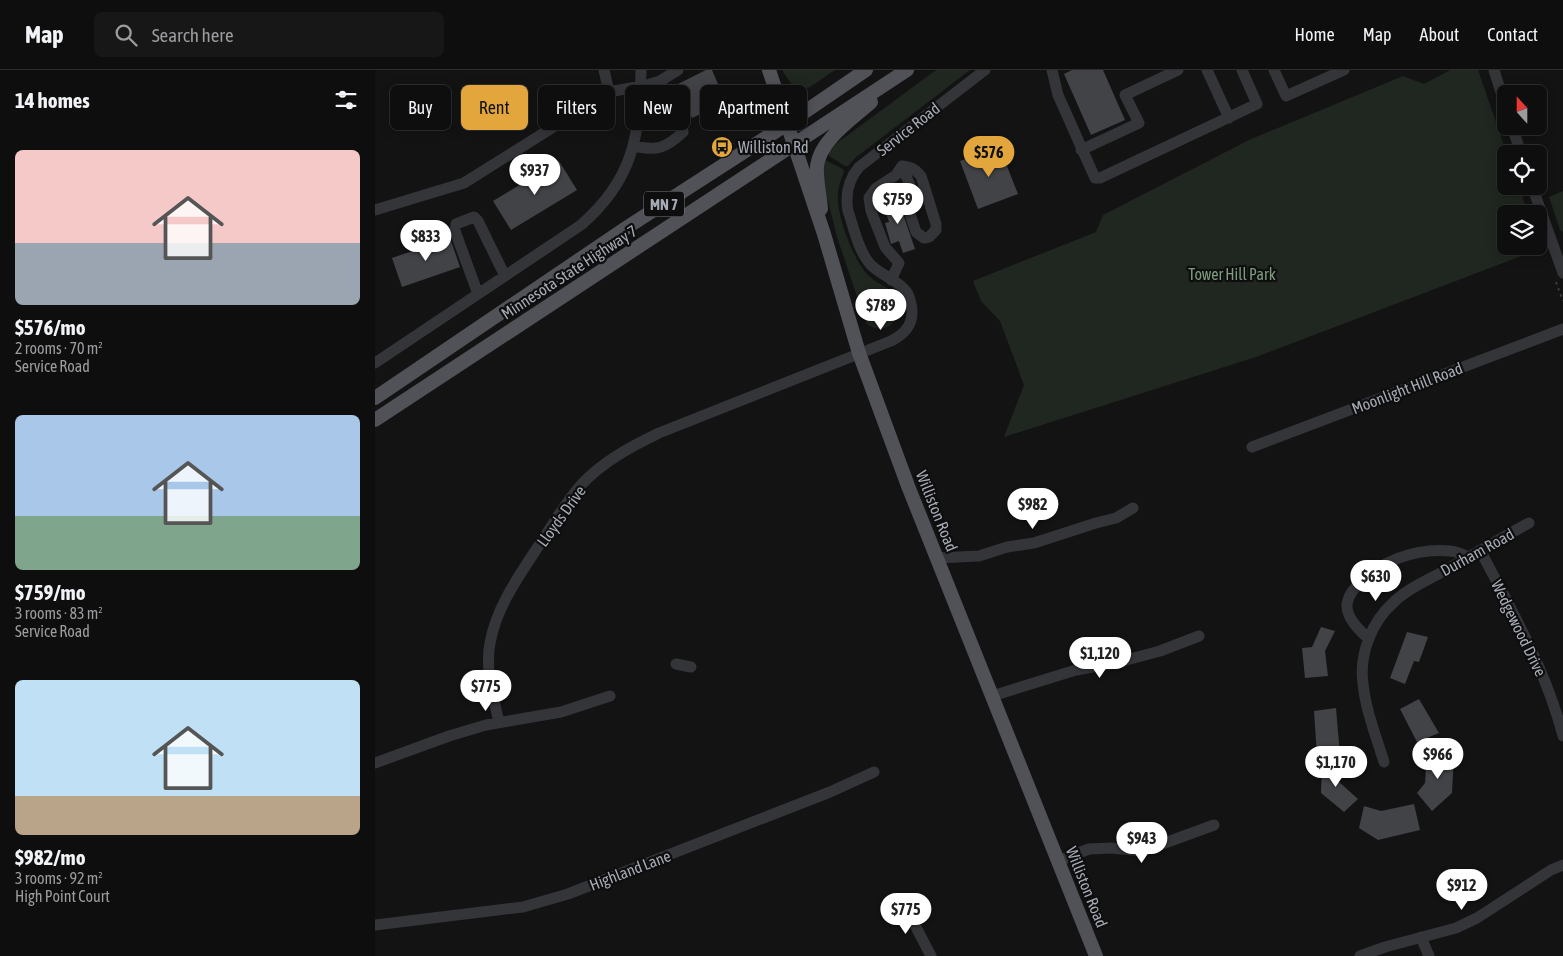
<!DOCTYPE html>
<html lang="en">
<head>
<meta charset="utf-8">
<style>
	:root { --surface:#0e0e0f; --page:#171718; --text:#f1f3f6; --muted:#9b9c9e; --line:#2e2e2f; --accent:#e3a63c }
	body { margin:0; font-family:"Asap Condensed",sans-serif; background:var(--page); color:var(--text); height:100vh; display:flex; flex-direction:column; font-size:19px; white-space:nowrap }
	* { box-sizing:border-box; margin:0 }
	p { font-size:16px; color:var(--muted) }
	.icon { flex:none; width:28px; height:28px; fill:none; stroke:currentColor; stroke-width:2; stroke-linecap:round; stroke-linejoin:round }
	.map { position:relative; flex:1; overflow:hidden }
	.drawer { display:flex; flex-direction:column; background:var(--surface); width:375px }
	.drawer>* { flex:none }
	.top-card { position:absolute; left:15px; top:15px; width:475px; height:45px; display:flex; gap:10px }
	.needle { width:32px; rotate:339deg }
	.fabs { position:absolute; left:1122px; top:15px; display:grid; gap:10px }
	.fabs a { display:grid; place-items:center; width:50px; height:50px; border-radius:8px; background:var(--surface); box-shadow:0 2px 12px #0003,0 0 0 1px var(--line); font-size:25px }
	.price { position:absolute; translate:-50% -42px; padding:0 11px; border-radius:18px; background:#fff; color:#222; font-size:16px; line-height:32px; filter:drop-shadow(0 1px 2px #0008) }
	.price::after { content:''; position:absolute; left:50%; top:30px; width:15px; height:11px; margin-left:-8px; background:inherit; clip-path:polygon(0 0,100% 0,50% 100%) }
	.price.selected { background:var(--accent); color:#111 }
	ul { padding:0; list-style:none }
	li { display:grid; align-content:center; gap:10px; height:265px; padding:0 15px }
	li span { display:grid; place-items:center; height:155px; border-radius:8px; color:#555 }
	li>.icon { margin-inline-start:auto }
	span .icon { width:90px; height:90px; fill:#fffc; stroke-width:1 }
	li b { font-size:21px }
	h2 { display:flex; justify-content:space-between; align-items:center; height:60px; padding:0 15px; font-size:21px }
	.pill { padding:0 18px; border-radius:8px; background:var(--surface); box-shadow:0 2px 12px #0003,0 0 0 1px var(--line); font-size:18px; line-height:45px }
	.pill.selected { background:var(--accent); color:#111 }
	header { display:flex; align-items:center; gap:30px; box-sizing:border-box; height:70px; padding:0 25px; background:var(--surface); border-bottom:1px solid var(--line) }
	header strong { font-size:24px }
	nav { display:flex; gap:28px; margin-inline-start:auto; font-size:18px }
	.search { width:350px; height:45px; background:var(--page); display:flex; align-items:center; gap:12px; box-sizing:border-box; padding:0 18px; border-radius:8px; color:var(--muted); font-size:19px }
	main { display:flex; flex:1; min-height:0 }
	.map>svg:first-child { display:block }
	.green { fill:#1f2720 }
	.building { fill:#424347 }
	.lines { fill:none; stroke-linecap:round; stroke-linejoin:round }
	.path { stroke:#3a3c40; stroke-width:2; stroke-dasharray:2.5 4; stroke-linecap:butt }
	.minor { stroke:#343539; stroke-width:11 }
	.major { stroke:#505258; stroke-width:14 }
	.labels { text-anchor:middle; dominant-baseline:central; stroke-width:4.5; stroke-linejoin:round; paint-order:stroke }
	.shield { fill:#0e0e0f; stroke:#787b82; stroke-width:1 }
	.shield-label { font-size:15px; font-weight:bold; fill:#a5aab4 }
	.street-label { font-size:16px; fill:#a5aab4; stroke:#0e0e0f }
	.poi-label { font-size:16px; fill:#a5aab4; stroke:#0e0e0f; text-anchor:start }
	.park-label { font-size:16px; fill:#7e9d7f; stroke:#0e0e0f }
</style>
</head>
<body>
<header>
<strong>Map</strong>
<div class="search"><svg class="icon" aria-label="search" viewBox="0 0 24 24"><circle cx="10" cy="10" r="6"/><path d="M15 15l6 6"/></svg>Search here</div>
<nav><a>Home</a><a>Map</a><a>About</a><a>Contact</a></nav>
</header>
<main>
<section class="drawer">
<h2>14 homes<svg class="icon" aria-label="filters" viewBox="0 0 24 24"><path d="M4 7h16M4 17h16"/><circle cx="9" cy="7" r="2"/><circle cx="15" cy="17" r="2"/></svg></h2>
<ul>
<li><span style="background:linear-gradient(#f6c9c9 60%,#9aa5b1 0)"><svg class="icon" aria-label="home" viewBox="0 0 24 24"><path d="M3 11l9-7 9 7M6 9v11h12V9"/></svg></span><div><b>$576/mo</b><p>2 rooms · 70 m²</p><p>Service Road</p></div></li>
<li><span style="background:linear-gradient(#a9c7e8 65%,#7fa58c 0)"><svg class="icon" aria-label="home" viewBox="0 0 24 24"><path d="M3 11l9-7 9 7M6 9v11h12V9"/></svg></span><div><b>$759/mo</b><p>3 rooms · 83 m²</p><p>Service Road</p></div></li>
<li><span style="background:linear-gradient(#bfe0f5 75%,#b9a48a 0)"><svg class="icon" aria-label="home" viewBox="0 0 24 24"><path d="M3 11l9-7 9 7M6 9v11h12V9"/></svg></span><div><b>$982/mo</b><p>3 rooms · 92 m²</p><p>High Point Court</p></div></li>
</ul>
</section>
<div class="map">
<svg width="1188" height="886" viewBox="0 0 1188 886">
	<rect width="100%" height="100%" fill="#131314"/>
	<path class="green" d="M 407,0 L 460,0 L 435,17 L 425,20 L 417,15 Z
		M 561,0 L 595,0 L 480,88 L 473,96 L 470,96 L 454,86 L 453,83 L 462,73 Z
		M 1075,0 L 1103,0 L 1132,84 L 1131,116 L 1144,116 L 1153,144 L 1131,144 L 1131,176 L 1164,176 L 1164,175 L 1165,179 L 881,287 L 629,367 L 649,315 L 625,251 L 606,231 L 598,211 L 721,162 L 728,145 L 876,69 L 1028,6 L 1049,14 Z
		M 450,90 L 468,99 L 469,102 C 466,110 463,117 463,124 C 461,145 479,192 494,206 C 503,215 518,217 522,231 C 528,251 508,268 491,253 L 462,167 L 447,107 Z
		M 1188,121 L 1188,162 L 1185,160 L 1174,127 Z"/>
	<path class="building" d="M 331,0 L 337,0 L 343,14 L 335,40 L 317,48 L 301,15 Z
		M 697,0 L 728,0 L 750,50 L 716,65 L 689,4 Z
		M 624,76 L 643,124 L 603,139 L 585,91 Z
		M 184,91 L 202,120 L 136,160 L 118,131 Z
		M 525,128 L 530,143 L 528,144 L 540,179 L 528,183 L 524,171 L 516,174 L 510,153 L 514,152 L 508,134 Z
		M 75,168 L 85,197 L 27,217 L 17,188 Z
		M 946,557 L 960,561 L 950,581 L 953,606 L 930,608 L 927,578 L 937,577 Z
		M 1032,562 L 1053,567 L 1044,592 L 1039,591 L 1030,614 L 1015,608 Z
		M 1044,629 L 1064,663 L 1042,672 L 1025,639 Z
		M 961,638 L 965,685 L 942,686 L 939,641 Z
		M 1052,684 L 1079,685 L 1077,723 L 1057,741 L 1042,723 L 1050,713 Z
		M 965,693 L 963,711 L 983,729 L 969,742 L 946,723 L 947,695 Z
		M 1039,734 L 1045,760 L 1003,770 L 984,758 L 989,736 L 1006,741 Z"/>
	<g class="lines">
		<path class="path" d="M 1181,212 L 1188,231"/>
		<path class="minor" d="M 229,0 L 234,22
			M 677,0 L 683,25 L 720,108 L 725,108 L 882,34 L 867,0
			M 832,0 L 854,48
			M 899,0 L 911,26 L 969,0
			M 1119,0 L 1131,38
			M 1137,56 L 1146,84
			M 258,76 C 282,81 290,79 308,62 L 285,11
			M 706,80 L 764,53 L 750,25 L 803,0
			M 527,96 C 536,97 540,99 546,106 L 561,154 L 561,160 L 554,167 L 549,168 L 541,162 L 532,135 L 536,118 Z
			M 1157,116 L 1188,203
			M 0,140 L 89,113 L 234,22 L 272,15 L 285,11 L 303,0
			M 516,210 L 524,193 L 510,177 L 496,141 L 494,128 L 501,118 L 521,105 L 527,96
			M 103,224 L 80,161 L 81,154 L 99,147 L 103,151 L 130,206
			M 0,293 L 206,155 C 258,110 265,66 266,0
			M 877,377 L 1188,259
			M 1105,480 C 1137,541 1171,600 1188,666
			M 562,488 L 604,486 L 632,477 L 659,473 L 721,453 L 741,448 L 758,438
			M 994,569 C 984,560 971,548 972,534 C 973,528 977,521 981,517 C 1003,491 1041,478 1075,481 C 1081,481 1088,485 1094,487
			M 301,594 L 316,597
			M 617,626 L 701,600 L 744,592 L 785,581 L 824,566
			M 124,652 C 118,627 110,599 115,573 C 122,534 147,502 168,469 C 180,451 191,432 205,416 C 227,392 255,377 284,363 L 516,271 C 532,263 540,252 536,234 C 535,229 533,223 530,220 C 521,209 505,205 495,194 C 483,180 479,158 473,141 C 470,124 473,110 484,97 L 610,0
			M 1009,692 C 1001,666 991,641 988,614 C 984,585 996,552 1019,532 C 1032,519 1051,511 1067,502 C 1096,486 1125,469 1154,453
			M 0,693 L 74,666 L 111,655 L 186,642 L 235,626
			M 683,791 L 714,779 L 736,778 L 768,781 L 839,755
			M 528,832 L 556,886
			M 0,855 L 148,837 L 193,824 L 455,722 L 499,702
			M 1046,867 L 1054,886
			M 985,886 L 1010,877 L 1081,858 L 1102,848 L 1176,800 L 1188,795"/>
		<path class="major" d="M 394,0 L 449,164 L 484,283 L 533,416 L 721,886
			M 446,139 C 445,125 441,110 442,96 C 445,70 477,49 496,32
			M 0,328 L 251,158 L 412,54 L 491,0
			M 0,350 L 532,0"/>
	</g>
	<defs>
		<g id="bus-disc" transform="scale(1.125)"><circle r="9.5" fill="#e3a63c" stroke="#0e0e0f"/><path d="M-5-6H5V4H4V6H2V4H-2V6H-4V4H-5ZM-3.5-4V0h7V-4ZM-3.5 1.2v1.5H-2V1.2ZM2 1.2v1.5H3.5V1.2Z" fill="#111"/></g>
	</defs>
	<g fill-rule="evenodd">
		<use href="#bus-disc" x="347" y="77"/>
	</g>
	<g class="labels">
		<rect class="shield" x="269" y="121.5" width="40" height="25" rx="4"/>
		<g class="shield-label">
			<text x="289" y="134">MN 7</text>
		</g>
		<g class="street-label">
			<text transform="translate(533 59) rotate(-38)">Service Road</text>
			<text transform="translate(194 202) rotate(-33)">Minnesota State Highway 7</text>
			<text transform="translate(1032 318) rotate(-21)">Moonlight Hill Road</text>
			<text transform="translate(562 441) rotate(68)">Williston Road</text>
			<text transform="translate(186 446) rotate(-54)">Lloyds Drive</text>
			<text transform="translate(1102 482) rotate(-29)">Durham Road</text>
			<text transform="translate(1144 558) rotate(64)">Wedgewood Drive</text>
			<text transform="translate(255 800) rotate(-21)">Highland Lane</text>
			<text transform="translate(712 817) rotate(68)">Williston Road</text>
		</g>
		<g class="poi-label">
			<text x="363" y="77">Williston Rd</text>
		</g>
		<g class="park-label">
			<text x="857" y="204">Tower Hill Park</text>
		</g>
	</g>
</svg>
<div class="fabs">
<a><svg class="needle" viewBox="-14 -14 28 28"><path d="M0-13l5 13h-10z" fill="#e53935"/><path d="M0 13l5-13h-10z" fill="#9b9c9e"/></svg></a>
<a><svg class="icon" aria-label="locate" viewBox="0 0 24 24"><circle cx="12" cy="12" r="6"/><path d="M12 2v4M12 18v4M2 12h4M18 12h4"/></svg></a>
<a><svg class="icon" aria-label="layers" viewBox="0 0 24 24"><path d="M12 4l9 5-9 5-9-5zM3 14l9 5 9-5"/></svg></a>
</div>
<b class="price selected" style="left:614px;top:108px">$576</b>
<b class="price" style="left:160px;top:126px">$937</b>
<b class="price" style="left:523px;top:155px">$759</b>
<b class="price" style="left:51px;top:192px">$833</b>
<b class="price" style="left:506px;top:261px">$789</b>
<b class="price" style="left:658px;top:460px">$982</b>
<b class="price" style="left:1001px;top:532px">$630</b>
<b class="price" style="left:725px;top:609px">$1,120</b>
<b class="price" style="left:111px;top:642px">$775</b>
<b class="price" style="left:1063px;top:710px">$966</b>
<b class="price" style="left:961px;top:718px">$1,170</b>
<b class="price" style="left:767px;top:794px">$943</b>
<b class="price" style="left:1087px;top:841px">$912</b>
<b class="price" style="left:531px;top:865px">$775</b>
<div class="top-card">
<a class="pill">Buy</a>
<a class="pill selected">Rent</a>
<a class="pill">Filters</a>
<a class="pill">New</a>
<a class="pill">Apartment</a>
</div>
</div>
</main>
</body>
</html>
